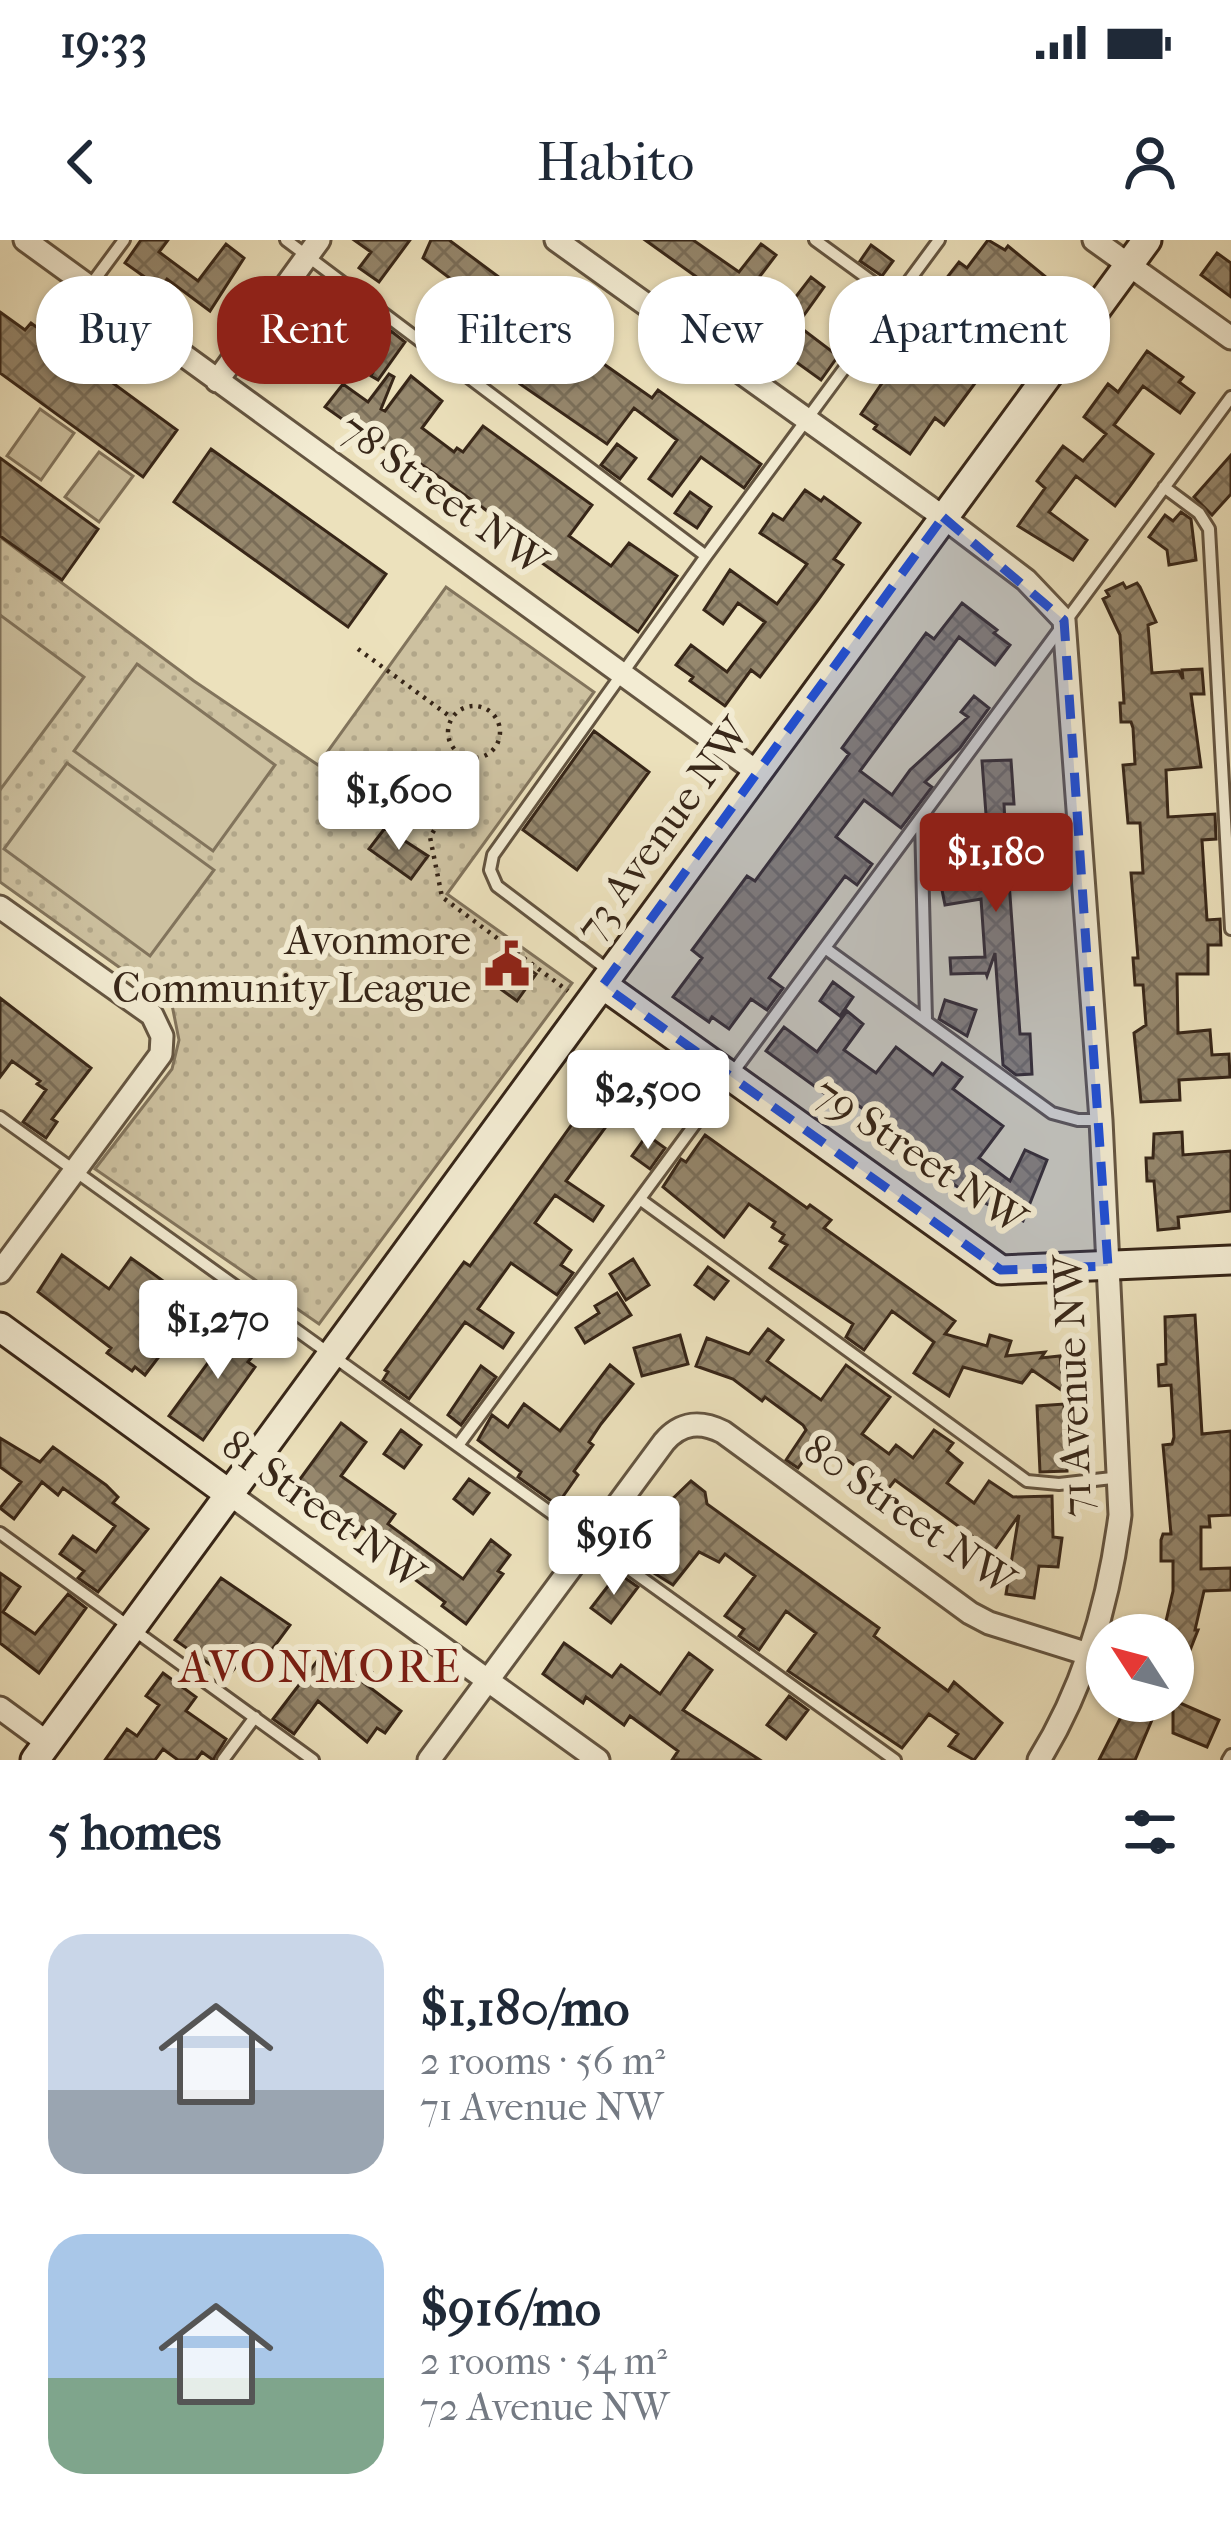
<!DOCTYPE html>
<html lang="en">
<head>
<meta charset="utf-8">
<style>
	:root { --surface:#fff; --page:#f2f2f3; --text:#1f2937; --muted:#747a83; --accent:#8f2418 }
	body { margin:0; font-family:"IM FELL French Canon",serif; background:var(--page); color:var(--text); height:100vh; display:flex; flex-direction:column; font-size:45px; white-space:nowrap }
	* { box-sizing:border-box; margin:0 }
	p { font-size:39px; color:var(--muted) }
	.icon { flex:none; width:66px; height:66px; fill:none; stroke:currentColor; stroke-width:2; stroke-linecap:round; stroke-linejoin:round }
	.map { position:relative; height:1520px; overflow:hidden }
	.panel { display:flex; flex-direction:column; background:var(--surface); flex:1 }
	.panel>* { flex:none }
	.top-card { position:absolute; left:36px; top:36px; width:1161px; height:108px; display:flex; gap:24px }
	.needle { width:78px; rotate:306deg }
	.fabs { position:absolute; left:1086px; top:1374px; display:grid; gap:24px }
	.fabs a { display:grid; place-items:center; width:108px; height:108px; border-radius:50%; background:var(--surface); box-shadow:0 3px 9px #0004; font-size:60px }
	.price { position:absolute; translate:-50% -102px; padding:0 27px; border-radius:12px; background:#fff; color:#222; font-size:39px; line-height:78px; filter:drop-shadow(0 3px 6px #0008) }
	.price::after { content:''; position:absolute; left:50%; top:72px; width:36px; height:27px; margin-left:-18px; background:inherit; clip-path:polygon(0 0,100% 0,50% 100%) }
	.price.selected { background:var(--accent); color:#fff }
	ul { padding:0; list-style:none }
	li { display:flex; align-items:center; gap:36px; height:300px; padding:0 48px }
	li span { display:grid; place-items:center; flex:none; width:336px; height:240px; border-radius:36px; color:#555 }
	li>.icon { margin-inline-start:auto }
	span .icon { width:144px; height:144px; fill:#fffc; stroke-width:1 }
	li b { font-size:51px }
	h2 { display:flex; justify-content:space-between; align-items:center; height:144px; padding:0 48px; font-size:51px }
	.tag { padding:0 42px; border-radius:48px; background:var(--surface); box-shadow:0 3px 9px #0004; font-size:42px; line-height:108px }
	.tag.selected { background:var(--accent); color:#fff }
	.status { display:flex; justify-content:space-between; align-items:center; height:84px; padding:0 60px; background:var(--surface); direction:ltr }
	.status svg { height:33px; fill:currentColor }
	header { display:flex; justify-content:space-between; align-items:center; height:156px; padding:0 48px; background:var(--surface); font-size:54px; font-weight:600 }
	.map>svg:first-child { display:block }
	.grass { fill:url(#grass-dots); stroke:#82745c; stroke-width:3 }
	.pitch { fill:#cdc1a0; stroke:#82745c; stroke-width:3 }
	.building { fill:url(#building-cross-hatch); stroke:#372618; stroke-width:3; fill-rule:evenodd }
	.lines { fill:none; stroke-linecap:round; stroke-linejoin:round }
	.lane-casing { stroke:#645541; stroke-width:16 }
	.street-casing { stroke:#645541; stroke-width:27 }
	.secondary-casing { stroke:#372618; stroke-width:33 }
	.path { stroke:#372618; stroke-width:4.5; stroke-dasharray:3 6; stroke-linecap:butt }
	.lane { stroke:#f3ecd3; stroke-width:10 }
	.street { stroke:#f3ecd3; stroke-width:21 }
	.secondary { stroke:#f3ecd3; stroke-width:27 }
	.marked { fill:#1d4ed8; fill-opacity:0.2; stroke:#1d4ed8; stroke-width:9; stroke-dasharray:24 15; stroke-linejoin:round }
	.labels { text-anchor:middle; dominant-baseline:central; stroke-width:12; stroke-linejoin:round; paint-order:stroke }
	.street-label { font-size:42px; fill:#372618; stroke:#f3ecd3 }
	.poi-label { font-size:42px; fill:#372618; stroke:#f3ecd3; text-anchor:end }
	.neighbourhood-label { font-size:45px; letter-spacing:3px; fill:#7a1f14; stroke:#f3ecd3 }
</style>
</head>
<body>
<div class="status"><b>19:33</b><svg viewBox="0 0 49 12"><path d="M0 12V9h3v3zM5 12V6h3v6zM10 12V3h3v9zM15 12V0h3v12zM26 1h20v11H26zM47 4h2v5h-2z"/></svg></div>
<header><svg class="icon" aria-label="back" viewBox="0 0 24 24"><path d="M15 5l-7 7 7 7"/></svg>Habito<svg class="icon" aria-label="person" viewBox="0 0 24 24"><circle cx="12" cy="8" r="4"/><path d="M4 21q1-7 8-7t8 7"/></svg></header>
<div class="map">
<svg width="1231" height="1520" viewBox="0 0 1231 1520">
	<defs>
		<pattern id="grass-dots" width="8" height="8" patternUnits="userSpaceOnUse" patternTransform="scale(3)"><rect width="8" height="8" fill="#cdc1a0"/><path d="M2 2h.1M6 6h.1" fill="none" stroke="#b1a689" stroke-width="1.8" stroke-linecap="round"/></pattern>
		<pattern id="building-cross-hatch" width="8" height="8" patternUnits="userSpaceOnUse" patternTransform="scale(3)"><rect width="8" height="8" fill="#95876d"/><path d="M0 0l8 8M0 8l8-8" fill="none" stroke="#7a6e59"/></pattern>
	</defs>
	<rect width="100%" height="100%" fill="#ece1bc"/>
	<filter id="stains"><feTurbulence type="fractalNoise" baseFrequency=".00167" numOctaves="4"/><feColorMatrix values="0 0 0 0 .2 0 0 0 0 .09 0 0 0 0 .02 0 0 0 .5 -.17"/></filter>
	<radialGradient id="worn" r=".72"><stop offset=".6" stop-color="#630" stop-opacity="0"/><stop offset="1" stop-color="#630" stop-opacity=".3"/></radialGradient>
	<path class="grass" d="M 0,297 L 194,441 L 318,525 L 446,347 L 594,452 L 447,654 L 572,743 L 319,1084 L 95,929 L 172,829 L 179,800 L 172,765 L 0,642 Z"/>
	<path class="pitch" d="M 40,169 L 74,193 L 41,240 L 7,216 Z
		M 99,212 L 133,236 L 99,282 L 65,257 Z
		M 0,375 L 84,437 L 0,550 Z
		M 137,424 L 275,525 L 213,611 L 74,511 Z
		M 67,523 L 214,630 L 150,716 L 4,609 Z"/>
	<path class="building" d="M 141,0 L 168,0 L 159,12 L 198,41 L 226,4 L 244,18 L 210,71 L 167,39 L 160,48 L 125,23 Z
		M 354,0 L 410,0 L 379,42 L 359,28 L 371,12 Z
		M 431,0 L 449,0 L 535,64 L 530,70 L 574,103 L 652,158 L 658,150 L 761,224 L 744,248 L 701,217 L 672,256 L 649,239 L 677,200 L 634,168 L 607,204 L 520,144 L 534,126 L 525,119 L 533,108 L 497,82 L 475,112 L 445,91 L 467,60 L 451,48 L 455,42 L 423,18 Z
		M 645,0 L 693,0 L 739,32 L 761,4 L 776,15 L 754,44 L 788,67 L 811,37 L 824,47 L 797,85 L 838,116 L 821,140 L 735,78 L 721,64 L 726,58 Z
		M 988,0 L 1005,10 L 1008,6 L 1058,47 L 1043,66 L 1036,61 L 944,185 L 935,178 L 910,214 L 874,189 L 877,185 L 861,174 L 884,140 L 876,134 L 895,109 L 940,142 L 949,129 L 961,113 L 914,80 L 959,22 L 967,28 ZM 971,48 L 996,66 L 976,94 L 951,75 Z
		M 871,5 L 893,21 L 882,36 L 860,21 Z
		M 1217,13 L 1231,23 L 1231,57 L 1201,35 Z
		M 0,72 L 25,90 L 31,83 L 177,190 L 143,237 L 0,133 Z
		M 325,75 L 344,89 L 306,140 L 283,123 L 309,87 L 313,90 Z
		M 391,91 L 405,102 L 378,140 L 371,136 L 378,121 L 366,112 L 381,93 L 388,98 Z
		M 1147,111 L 1183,137 L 1179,142 L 1194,153 L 1180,173 L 1143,146 L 1114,185 L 1153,214 L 1130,246 L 1115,266 L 1076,236 L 1049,272 L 1087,300 L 1073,320 L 1018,286 L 1045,248 L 1037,241 L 1063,206 L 1083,221 L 1106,194 L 1084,177 L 1108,144 L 1118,152 Z
		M 389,134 L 394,137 L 381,169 L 385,171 L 411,136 L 442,161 L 422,188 L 454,212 L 457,208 L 463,212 L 483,186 L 592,265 L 569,296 L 611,326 L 629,303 L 677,336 L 638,392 L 535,318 L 541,309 L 418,222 L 413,229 L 325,167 L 343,144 L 368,162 Z
		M 617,204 L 636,218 L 620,239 L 601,225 Z
		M 211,209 L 386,334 L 348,387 L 174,262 Z
		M 1231,215 L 1231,254 L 1212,275 L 1194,257 Z
		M 0,218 L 98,289 L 62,340 L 0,296 Z
		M 805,250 L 821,261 L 824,257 L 860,283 L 834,319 L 843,325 L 818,360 L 760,437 L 751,430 L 725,466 L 690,441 L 693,437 L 676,425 L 691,405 L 727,432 L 765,382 L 738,363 L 723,384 L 704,370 L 730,330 L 777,364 L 807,324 L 760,293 L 773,274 L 783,280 Z
		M 690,252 L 711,267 L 697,288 L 675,273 Z
		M 1181,272 L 1191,279 L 1196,320 L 1169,325 L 1167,310 L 1149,297 L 1165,275 L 1173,281 Z
		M 1123,343 L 1126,348 L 1137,343 L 1140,347 L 1156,382 L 1148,385 L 1152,433 L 1179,431 L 1183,439 L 1182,430 L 1202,429 L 1204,454 L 1191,454 L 1201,527 L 1166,530 L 1168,577 L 1215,574 L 1216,599 L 1202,600 L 1207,680 L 1220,679 L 1221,705 L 1208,705 L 1208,734 L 1177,734 L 1178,793 L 1210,790 L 1212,815 L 1229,814 L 1230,837 L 1179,840 L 1180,860 L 1141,862 L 1134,793 L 1146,785 L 1143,745 L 1135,745 L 1133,718 L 1138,718 L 1131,633 L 1143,633 L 1140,583 L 1128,583 L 1123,525 L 1135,524 L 1133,488 L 1131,482 L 1121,482 L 1120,463 L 1124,463 L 1120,395 L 1103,359 L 1109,356 L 1106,351 Z
		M 962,363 L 997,390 L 994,393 L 1010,405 L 995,425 L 959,397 L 860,531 L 892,555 L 910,530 L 968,477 L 961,472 L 974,456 L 989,468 L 960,508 L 925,542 L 932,547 L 901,588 L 864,560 L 836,597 L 872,624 L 857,645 L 845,636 L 769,738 L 783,748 L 767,770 L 751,759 L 729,789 L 712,777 L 709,782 L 673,757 L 702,718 L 692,710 L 747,636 L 755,641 L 849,514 L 842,508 L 926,393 L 934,399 Z
		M 594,491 L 649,532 L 577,630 L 523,590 Z
		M 1011,520 L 1014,564 L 1004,564 L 1006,600 L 1020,794 L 1030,794 L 1032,834 L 1016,835 L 1003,825 L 995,713 L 987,736 L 986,733 L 951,734 L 950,718 L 985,717 L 981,659 L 945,665 L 941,645 L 980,638 L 977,601 L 988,601 L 982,521 Z
		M 385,588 L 428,616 L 411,639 L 369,609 Z
		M 503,711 L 536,734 L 517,761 L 484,737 Z
		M 833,742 L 853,757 L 840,776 L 820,761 Z
		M 0,758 L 91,828 L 52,879 L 57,882 L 46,898 L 23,882 L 46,850 L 37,844 L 40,841 L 12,821 L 0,837 Z
		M 945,760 L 976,770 L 967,796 L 939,779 Z
		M 847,771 L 863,784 L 844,810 L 876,833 L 896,807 L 933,835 L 942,823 L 962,837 L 953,849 L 1003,886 L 979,918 L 1010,941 L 1025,910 L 1047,920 L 1023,981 L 972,957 L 910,914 L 915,907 L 880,881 L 838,851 L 832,859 L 766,811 L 784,787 L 817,812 Z
		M 610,819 L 658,851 L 655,855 L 671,867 L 657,886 L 624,862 L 566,941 L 603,966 L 593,981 L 555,955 L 535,983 L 571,1010 L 561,1025 L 573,1033 L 557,1055 L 511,1023 L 478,1069 L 513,1093 L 503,1108 L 465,1082 L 409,1159 L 383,1140 L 388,1132 L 385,1130 L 464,1022 L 470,1026 L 507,975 L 600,845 L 594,840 Z
		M 1182,892 L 1183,915 L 1231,911 L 1231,971 L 1178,977 L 1179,988 L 1158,990 L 1154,941 L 1147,941 L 1146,918 L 1153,918 L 1154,894 Z
		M 647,895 L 665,908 L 650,929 L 632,916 Z
		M 705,895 L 807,968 L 810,965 L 831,980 L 824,988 L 955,1081 L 945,1094 L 987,1106 L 990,1095 L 1011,1101 L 1006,1116 L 1045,1112 L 1041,1118 L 1060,1116 L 1064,1152 L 1032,1130 L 1022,1143 L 963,1127 L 949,1156 L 914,1133 L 934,1102 L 892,1071 L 864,1110 L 846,1097 L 853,1084 L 770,1028 L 787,1005 L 780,1001 L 784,995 L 772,987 L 775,982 L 749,964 L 724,997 L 663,947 L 681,919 L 686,922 Z
		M 62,1015 L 109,1049 L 131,1018 L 180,1053 L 148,1098 L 164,1110 L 145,1135 L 135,1127 L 132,1131 L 107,1113 L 111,1108 L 38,1052 Z
		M 633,1019 L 649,1045 L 626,1060 L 610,1034 Z
		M 708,1027 L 728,1041 L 714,1059 L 695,1045 Z
		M 617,1053 L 631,1075 L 585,1103 L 576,1088 L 599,1073 L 595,1066 Z
		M 1195,1075 L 1202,1194 L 1231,1191 L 1231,1275 L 1209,1276 L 1210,1287 L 1201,1287 L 1201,1329 L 1231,1328 L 1231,1350 L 1204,1351 L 1195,1390 L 1198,1390 L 1174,1451 L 1173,1395 L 1163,1394 L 1173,1351 L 1173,1321 L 1161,1321 L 1161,1300 L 1163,1294 L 1171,1294 L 1163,1205 L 1172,1204 L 1174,1197 L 1171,1145 L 1159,1146 L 1158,1125 L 1166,1124 L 1165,1077 Z
		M 240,1079 L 261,1094 L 254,1104 L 259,1108 L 248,1122 L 255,1127 L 203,1200 L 169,1176 Z
		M 768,1089 L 783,1100 L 767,1121 L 821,1160 L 846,1125 L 890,1157 L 862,1194 L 889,1214 L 896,1205 L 913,1218 L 934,1190 L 953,1203 L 947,1211 L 962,1223 L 947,1243 L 974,1263 L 989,1241 L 1013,1257 L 1052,1256 L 1053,1297 L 1062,1298 L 1058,1327 L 1039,1326 L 1034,1358 L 1006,1354 L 1019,1275 L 986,1322 L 969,1309 L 976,1299 L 895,1240 L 888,1249 L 819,1200 L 798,1228 L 786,1220 L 806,1190 L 803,1185 L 765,1157 L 762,1161 L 733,1139 L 696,1126 L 707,1098 L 749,1114 Z
		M 680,1095 L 688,1124 L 642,1136 L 634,1108 Z
		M 610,1125 L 633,1144 L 601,1184 L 589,1202 L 593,1205 L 574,1231 L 578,1235 L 557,1265 L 518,1237 L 521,1232 L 478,1200 L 492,1175 L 508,1187 L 524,1164 L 560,1191 Z
		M 481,1126 L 496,1137 L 461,1185 L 448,1175 Z
		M 1064,1164 L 1067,1231 L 1040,1232 L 1037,1166 Z
		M 341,1183 L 366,1202 L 341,1236 L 395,1274 L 388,1284 L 463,1339 L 491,1300 L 510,1315 L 498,1331 L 503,1334 L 466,1384 L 442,1366 L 445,1362 L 393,1323 L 399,1314 L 362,1287 L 355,1297 L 292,1250 Z
		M 401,1190 L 421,1205 L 404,1228 L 384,1214 Z
		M 0,1198 L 40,1222 L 53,1207 L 106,1245 L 118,1257 L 113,1263 L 148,1289 L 98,1352 L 78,1338 L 84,1331 L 60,1314 L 73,1296 L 96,1312 L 115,1286 L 63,1248 L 58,1255 L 42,1242 L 14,1279 L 0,1268 L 21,1242 L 0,1227 Z
		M 469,1239 L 489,1253 L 473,1274 L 454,1259 Z
		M 691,1241 L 705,1252 L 707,1264 L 879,1388 L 874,1396 L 948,1451 L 954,1442 L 1002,1483 L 974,1520 L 949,1506 L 958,1494 L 929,1474 L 902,1508 L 788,1431 L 816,1393 L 786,1371 L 759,1410 L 739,1396 L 744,1389 L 725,1376 L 755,1336 L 725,1314 L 719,1322 L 699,1312 L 673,1345 L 630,1318 L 656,1286 L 651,1283 L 663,1268 Z
		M 0,1333 L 20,1347 L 3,1372 L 35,1394 L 68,1354 L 86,1368 L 39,1433 L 0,1403 Z
		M 618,1333 L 638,1347 L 611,1383 L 591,1368 Z
		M 221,1338 L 290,1385 L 268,1415 L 253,1404 L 228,1437 L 175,1400 Z
		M 564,1403 L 612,1437 L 621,1425 L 660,1454 L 689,1413 L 712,1430 L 683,1470 L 760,1520 L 672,1520 L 678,1511 L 630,1476 L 624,1485 L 586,1457 L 583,1463 L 543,1434 Z
		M 327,1408 L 343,1420 L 348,1414 L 372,1432 L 364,1443 L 401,1471 L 385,1493 L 377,1488 L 367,1502 L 318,1461 L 294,1494 L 273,1479 Z
		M 163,1433 L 196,1457 L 186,1471 L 226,1499 L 213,1520 L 202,1512 L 196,1520 L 178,1520 L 163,1509 L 155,1520 L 105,1520 L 127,1489 L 137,1496 L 159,1465 L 146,1456 Z
		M 789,1456 L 808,1470 L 786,1499 L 767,1485 Z
		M 1173,1460 L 1219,1480 L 1207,1507 L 1173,1493 Z
		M 1129,1461 L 1160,1461 L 1135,1520 L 1099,1520 Z"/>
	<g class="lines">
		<g class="lane-casing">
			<path id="lane" d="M 286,0 L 706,316
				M 815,0 L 896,59
				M 90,46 L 124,0
				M 1164,247 L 1199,273 L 1209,289 L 1231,689
				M 921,580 L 926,780
				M 825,708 L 1052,873 L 1078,880 L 1101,880
				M 608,730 L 497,646 L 490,630 L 493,615 L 706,316 L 939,0
				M 0,877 L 895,1520
				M 641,960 L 1027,1241 L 1059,1244 L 1121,1237
				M 459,1204 L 1231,157
				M 0,1293 L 313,1520
				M 223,1520 L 255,1477
				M 1228,1520 L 1231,1515"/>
		</g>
		<g class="street-casing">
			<path id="street" d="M 25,0 L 757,532
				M 556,0 L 943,277 L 1026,340 L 1064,380 L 1101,880 L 1120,1275 C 1109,1361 1085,1446 1039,1520
				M 1094,0 L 1231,98
				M 217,141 L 319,0
				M 0,667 L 152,775 L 162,796 L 161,814 L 0,1032
				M 228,1253 L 598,1520
				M 0,1468 L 45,1501
				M 429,1520 L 664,1202 C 681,1182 701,1181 723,1192 L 970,1373 L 989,1383 L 1088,1414"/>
		</g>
		<g class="secondary-casing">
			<path id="secondary" d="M 603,745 L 1001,1030 L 1231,1020
				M 0,1087 L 228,1253
				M 35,1520 L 1147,0"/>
		</g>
		<path class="path" d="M 358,409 L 452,478
			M448 492a26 26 0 1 1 52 0a26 26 0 1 1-52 0Z
			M 466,517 L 459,549 L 430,597 L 442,657 L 568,751"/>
		<use href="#lane" class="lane"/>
		<use href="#street" class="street"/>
		<use href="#secondary" class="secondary"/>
	</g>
	<path class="marked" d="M 943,277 L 1064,380 L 1108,1026 L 1001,1030 L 603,745 Z"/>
	<defs>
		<g id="civic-bare" transform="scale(3.6)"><path d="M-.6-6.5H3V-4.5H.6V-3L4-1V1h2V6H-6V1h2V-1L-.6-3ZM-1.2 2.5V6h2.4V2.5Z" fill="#8f2418" stroke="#f3ecd3" stroke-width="2.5" paint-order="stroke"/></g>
	</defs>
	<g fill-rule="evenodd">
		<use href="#civic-bare" x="507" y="724"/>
	</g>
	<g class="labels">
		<g class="street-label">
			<text transform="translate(443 255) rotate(36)">78 Street NW</text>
			<text transform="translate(663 590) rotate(-54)">73 Avenue NW</text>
			<text transform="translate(920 916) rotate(34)">79 Street NW</text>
			<text transform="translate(1073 1146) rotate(-92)">71 Avenue NW</text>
			<text transform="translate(323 1270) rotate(36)">81 Street NW</text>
			<text transform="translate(909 1275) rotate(35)">80 Street NW</text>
		</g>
		<g class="poi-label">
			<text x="471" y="700">Avonmore<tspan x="471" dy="48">Community League</tspan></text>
		</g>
		<g class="neighbourhood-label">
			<text x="321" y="1427">AVONMORE</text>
		</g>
	</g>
	<rect width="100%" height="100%" filter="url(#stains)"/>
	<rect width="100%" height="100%" fill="url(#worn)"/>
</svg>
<div class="fabs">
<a><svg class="needle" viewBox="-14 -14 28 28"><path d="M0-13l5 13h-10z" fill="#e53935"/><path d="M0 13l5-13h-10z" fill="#747a83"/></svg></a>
</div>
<b class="price" style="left:399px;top:613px">$1,600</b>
<b class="price selected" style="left:996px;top:675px">$1,180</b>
<b class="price" style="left:648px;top:912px">$2,500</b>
<b class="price" style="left:218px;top:1142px">$1,270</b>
<b class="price" style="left:614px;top:1358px">$916</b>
<div class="top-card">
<a class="tag">Buy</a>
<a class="tag selected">Rent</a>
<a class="tag">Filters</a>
<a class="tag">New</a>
<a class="tag">Apartment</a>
</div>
</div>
<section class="panel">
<h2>5 homes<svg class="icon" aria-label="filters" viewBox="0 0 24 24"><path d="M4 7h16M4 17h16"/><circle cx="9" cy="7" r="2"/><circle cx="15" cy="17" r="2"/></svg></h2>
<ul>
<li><span style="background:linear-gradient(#c9d6e8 65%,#9aa5b1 0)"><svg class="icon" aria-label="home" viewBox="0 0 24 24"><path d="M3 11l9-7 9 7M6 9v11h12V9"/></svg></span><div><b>$1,180/mo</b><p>2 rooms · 56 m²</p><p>71 Avenue NW</p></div></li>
<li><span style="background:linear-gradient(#a9c7e8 60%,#7fa58c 0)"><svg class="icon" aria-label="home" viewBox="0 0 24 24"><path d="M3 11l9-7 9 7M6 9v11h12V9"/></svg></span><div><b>$916/mo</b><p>2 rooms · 54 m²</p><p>72 Avenue NW</p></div></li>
</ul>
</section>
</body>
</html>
